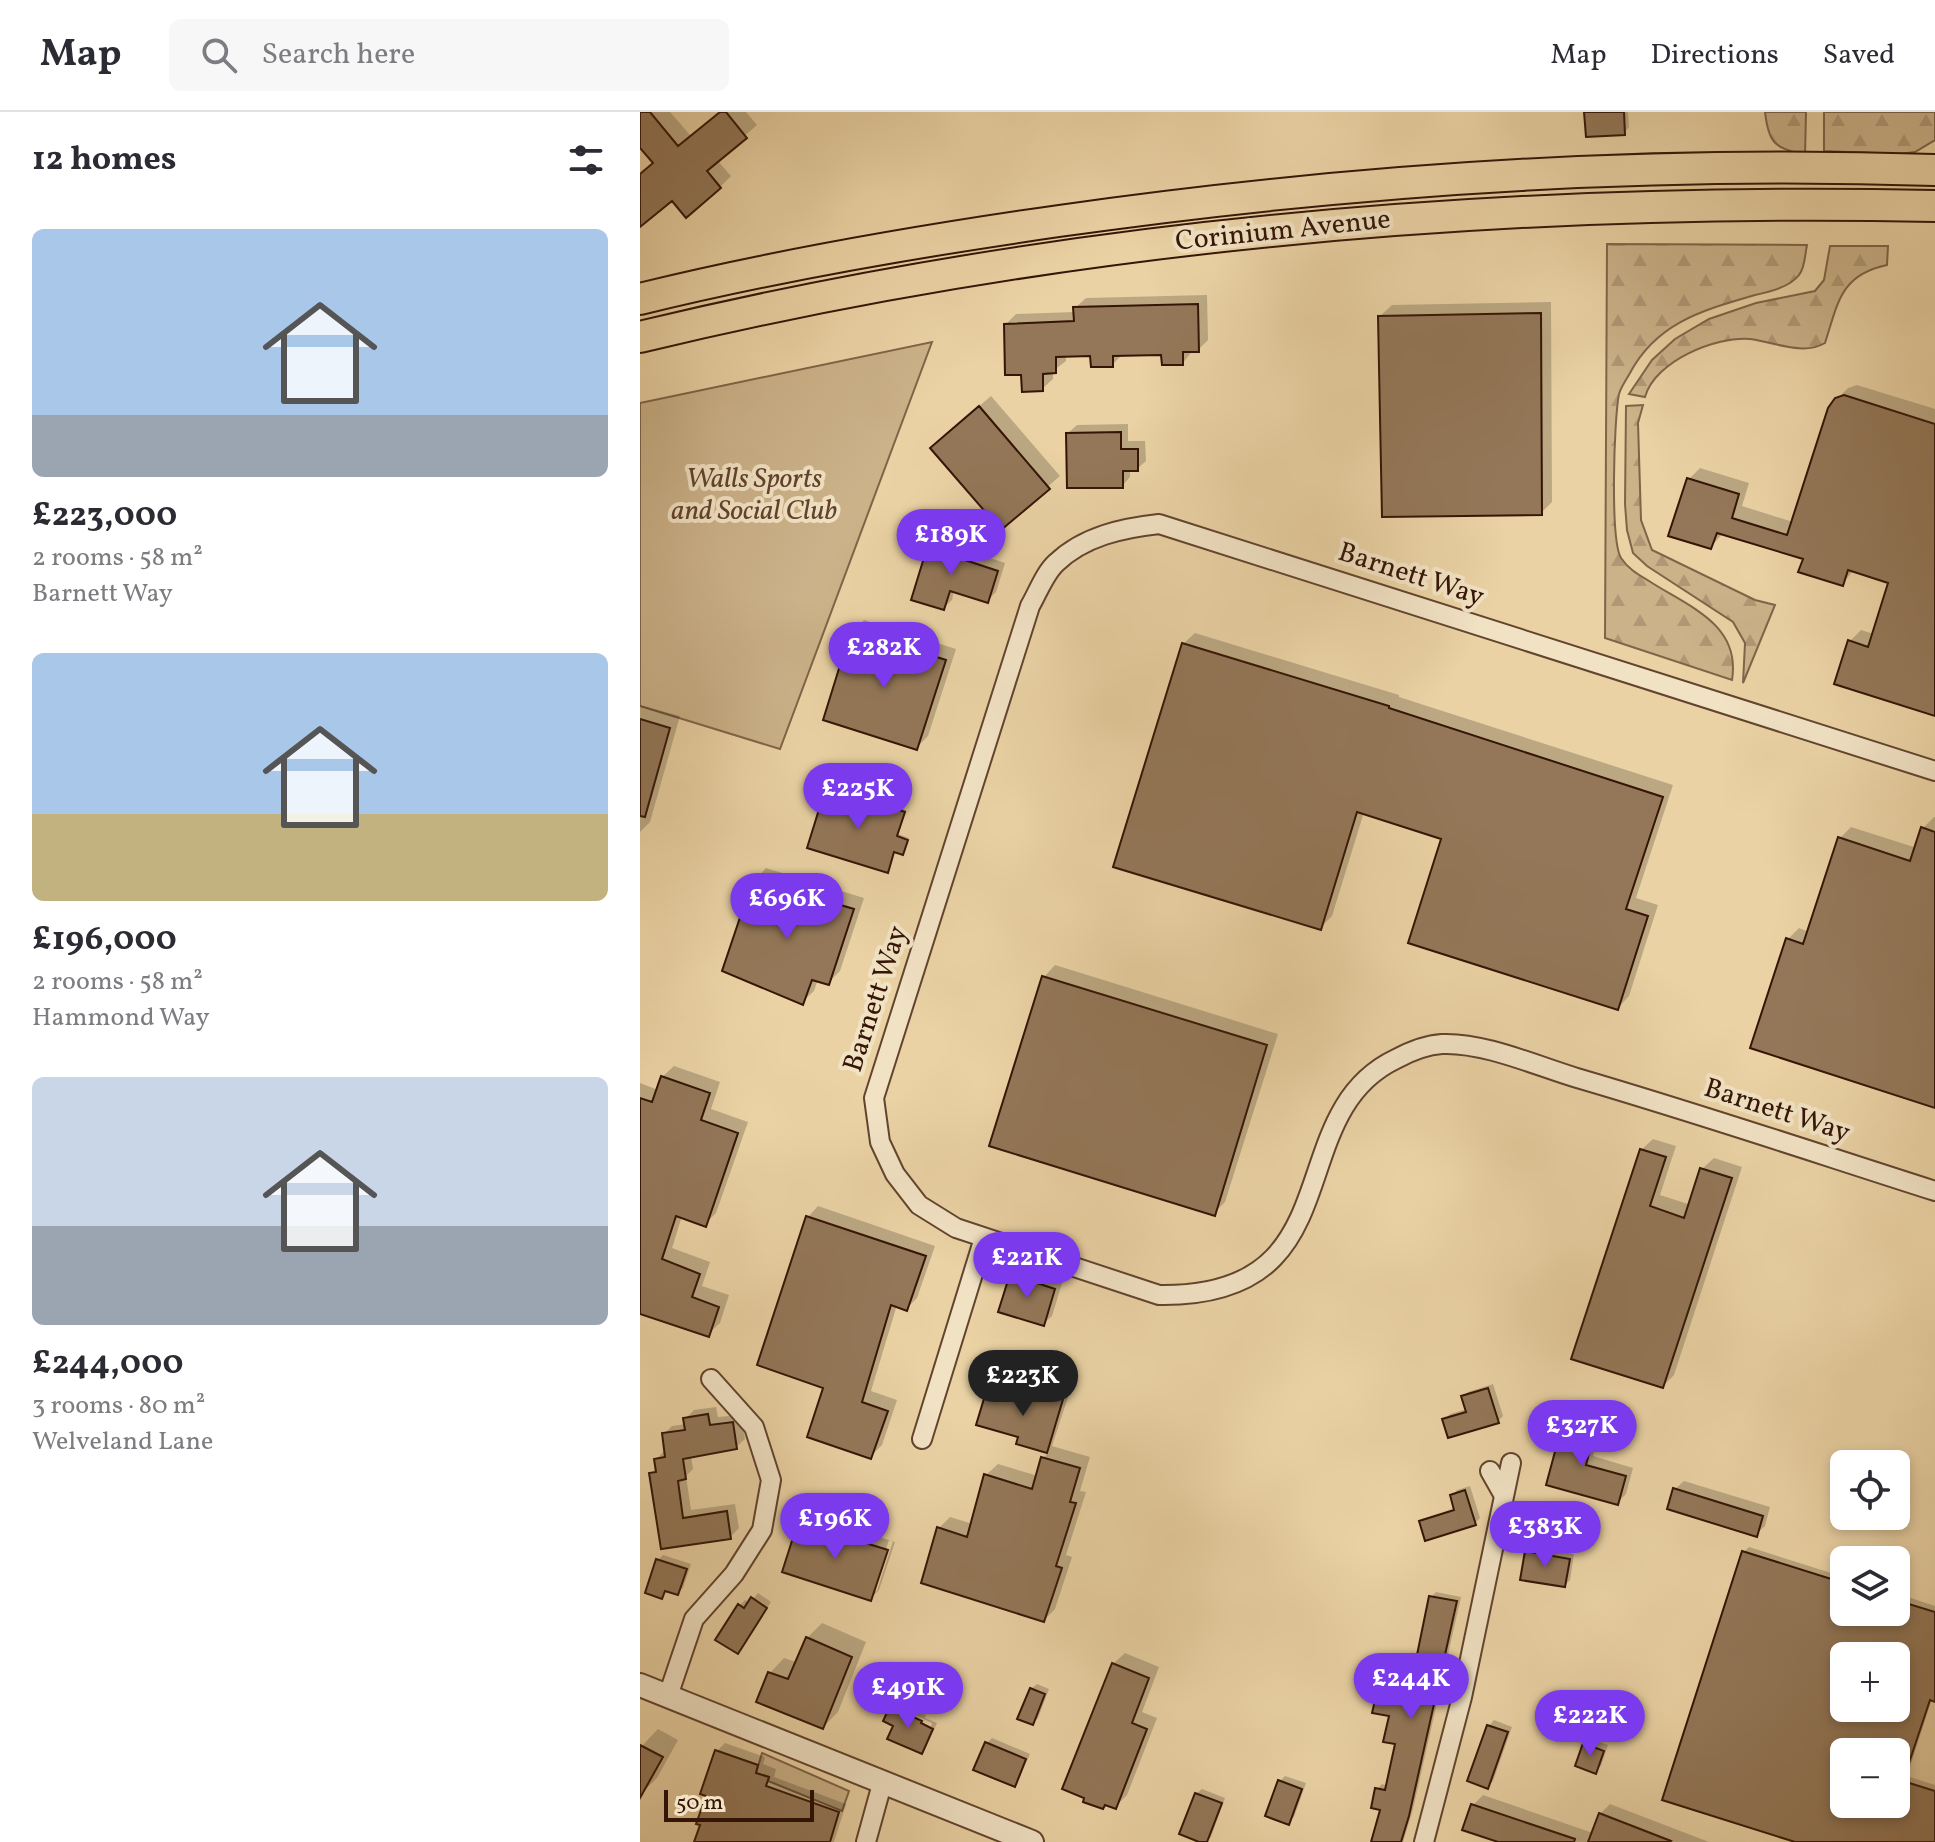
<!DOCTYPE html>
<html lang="en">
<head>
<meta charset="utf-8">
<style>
	:root { --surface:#fff; --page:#f7f7f7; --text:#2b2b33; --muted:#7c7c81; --line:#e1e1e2; --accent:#7c3aed }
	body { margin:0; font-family:Vollkorn,serif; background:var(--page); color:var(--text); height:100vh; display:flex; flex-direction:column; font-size:30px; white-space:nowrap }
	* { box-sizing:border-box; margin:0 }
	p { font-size:26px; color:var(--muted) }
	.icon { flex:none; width:44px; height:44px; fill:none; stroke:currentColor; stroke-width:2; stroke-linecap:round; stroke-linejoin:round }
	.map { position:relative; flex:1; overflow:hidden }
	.details { display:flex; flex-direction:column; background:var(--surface); width:640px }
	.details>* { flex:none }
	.controls { position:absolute; left:1190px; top:1338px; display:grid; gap:16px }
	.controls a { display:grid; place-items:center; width:80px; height:80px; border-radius:12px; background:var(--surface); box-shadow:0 4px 12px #0003; font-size:40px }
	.scale { position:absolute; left:24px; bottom:20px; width:150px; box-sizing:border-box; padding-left:8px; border:4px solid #341506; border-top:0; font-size:22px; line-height:28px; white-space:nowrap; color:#341506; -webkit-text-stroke:6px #f1e2c4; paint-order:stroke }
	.price { position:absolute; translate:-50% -68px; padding:0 18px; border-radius:28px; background:var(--accent); color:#fff; font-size:26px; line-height:52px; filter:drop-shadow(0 2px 4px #0008) }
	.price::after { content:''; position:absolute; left:50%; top:48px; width:24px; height:18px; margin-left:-12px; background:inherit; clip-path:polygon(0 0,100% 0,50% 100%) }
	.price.on { background:#222; color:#fff }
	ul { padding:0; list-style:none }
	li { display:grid; align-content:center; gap:16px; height:424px; padding:0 32px }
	li span { display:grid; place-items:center; height:248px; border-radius:12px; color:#555 }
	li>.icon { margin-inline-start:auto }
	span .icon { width:144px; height:144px; fill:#fffc; stroke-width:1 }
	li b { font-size:34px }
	h2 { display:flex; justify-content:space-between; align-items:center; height:96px; padding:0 32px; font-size:34px }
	header { display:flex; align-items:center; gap:48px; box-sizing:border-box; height:112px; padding:0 40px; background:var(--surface); border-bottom:2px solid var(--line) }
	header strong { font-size:38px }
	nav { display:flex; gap:44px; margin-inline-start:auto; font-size:28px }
	.search { width:560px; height:72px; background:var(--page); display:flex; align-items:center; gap:20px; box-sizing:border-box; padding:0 28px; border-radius:12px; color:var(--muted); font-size:30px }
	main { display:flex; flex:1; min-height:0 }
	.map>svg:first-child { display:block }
	.forest { fill:url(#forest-firs); stroke:#806448; stroke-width:2 }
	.green { fill:#cbb289; stroke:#806448; stroke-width:2 }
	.shadow { fill:#0003; fill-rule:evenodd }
	.building { fill:#937758; stroke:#341506; stroke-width:2; fill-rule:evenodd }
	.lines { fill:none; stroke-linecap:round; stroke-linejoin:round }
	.minor-casing { stroke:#62442e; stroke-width:22 }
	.tertiary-casing { stroke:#62442e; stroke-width:26 }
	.trunk-casing { stroke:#341506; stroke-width:34 }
	.minor { stroke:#f1e2c4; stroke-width:18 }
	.tertiary { stroke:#f1e2c4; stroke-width:22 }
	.trunk { stroke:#ead2a4; stroke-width:30 }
	.labels { text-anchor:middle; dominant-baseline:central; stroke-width:8; stroke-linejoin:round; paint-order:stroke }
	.street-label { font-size:28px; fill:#341506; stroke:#f1e2c4 }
	.park-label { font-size:28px; font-style:italic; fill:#61442d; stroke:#f1e2c4 }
</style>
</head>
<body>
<header>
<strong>Map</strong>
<div class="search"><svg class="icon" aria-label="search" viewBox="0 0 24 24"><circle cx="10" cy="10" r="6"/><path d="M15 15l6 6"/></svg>Search here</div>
<nav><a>Map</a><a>Directions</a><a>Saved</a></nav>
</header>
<main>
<section class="details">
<h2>12 homes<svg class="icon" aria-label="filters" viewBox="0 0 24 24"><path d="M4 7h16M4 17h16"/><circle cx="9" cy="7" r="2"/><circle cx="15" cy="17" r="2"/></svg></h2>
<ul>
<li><span style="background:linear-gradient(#a9c7e8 75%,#9aa5b1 0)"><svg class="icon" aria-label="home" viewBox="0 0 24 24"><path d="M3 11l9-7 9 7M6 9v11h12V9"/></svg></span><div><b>£223,000</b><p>2 rooms · 58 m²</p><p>Barnett Way</p></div></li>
<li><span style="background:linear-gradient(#a9c7e8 65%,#c2b280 0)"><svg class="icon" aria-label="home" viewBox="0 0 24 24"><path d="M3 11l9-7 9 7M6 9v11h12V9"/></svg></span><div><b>£196,000</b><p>2 rooms · 58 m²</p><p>Hammond Way</p></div></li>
<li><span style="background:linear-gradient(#c9d6e8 60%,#9aa5b1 0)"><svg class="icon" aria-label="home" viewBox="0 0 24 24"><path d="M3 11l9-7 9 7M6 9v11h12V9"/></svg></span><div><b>£244,000</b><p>3 rooms · 80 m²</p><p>Welveland Lane</p></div></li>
</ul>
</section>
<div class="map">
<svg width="1295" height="1730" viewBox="0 0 1295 1730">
	<defs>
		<pattern id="forest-firs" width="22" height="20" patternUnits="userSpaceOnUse" patternTransform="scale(2)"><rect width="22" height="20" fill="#cbb289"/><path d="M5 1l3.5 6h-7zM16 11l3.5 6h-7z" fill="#af9875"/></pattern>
	</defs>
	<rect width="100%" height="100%" fill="#ead2a4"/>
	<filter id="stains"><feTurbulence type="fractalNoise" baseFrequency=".0025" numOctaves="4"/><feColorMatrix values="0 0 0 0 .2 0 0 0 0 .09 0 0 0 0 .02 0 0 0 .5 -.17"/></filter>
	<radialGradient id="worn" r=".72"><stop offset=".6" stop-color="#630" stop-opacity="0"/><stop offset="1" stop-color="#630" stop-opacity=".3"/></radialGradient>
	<path class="forest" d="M 1125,0 L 1166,0 L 1165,44 C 1135,34 1129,34 1125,0 Z
		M 1184,0 L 1295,0 L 1295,28 L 1275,40 L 1259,42 L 1184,39 Z
		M 967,132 L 1167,133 C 1165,142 1165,156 1159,163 C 1150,175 1129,180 1115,183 C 1064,198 1017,210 990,261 C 986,268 981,275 979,282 C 974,306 970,428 981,446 C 988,457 999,463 1009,469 C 1049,495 1101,512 1092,568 L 965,526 Z
		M 1190,134 L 1248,134 L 1247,153 C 1200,163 1198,191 1185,231 C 1163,244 1134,230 1110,227 C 1076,224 1015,249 1005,285 L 989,282 L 1012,248 L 1035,227 L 1069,207 L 1116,191 L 1175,179 L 1184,168 Z
		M 1003,293 L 998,311 L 1001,408 L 1012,438 L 1115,488 L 1135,493 L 1103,571 L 1105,531 L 1093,510 L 1007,454 L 993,441 L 987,418 L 985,392 L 986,294 Z"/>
	<path class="green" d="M 292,230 L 140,637 L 0,594 L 0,291 Z
		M 122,1641 L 209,1679 L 202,1699 L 128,1669 L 129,1665 L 116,1661 Z"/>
	<path class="shadow" d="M 0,0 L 30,0 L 51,24 L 80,0 L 106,0 L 117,13 L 77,48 L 91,64 L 80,75 L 32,86 L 0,112 L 0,62 L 14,50 L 0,33 Z
		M 946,0 L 988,0 L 989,15 L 984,21 Z
		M 567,183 L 568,228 L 558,238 L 553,238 L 543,251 L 523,241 L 483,242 L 472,253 L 452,242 L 426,243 L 426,249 L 413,259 L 413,267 L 402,277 L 383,261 L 366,212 L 376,202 L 435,200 L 435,196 L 446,186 Z
		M 911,190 L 912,390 L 901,401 L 740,204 L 752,193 Z
		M 1217,273 L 1295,297 L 1295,602 L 1210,529 L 1221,518 L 1234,522 L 1251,470 L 1214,458 L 1202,472 L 1165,446 L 1083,421 L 1071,435 L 1049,367 L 1060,356 L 1109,371 L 1102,394 L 1153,410 L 1196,288 L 1208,276 Z
		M 351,284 L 420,364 L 361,415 L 304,324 Z
		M 488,312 L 488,329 L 505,329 L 506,349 L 497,357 L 490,357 L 490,365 L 482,374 L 428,321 L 437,313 Z
		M 300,419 L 329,428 L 326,438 L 365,451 L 356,480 L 347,489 L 314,478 L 312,488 L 303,496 L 292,427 Z
		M 224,508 L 316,537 L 288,624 L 277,635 L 213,519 Z
		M 555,521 L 759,583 L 759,585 L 1033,673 L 996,786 L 1018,793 L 989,884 L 978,896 L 803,726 L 724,700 L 692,804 L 680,816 L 543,532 Z
		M 0,593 L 40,604 L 10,710 L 0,720 Z
		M 190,674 L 266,698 L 258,722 L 269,726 L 263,741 L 255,738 L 249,757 L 188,676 Z
		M 1294,705 L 1295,705 L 1295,994 L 1147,828 L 1159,816 L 1169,820 L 1200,726 L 1211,715 L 1277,736 L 1283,716 Z
		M 126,756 L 224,786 L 200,859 L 189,870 L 178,867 L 174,879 L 162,890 L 115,768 Z
		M 415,853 L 638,922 L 585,1090 L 574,1101 L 404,865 Z
		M 34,954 L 80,970 L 71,997 L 108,1010 L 76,1101 L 65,1112 L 42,1104 L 32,1136 L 70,1150 L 62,1174 L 89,1183 L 80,1211 L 68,1222 L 0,1200 L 0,971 L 18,978 L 22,965 Z
		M 1013,1027 L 1036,1034 L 1020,1083 L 1051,1093 L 1062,1057 L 1074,1046 L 1102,1055 L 1034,1263 L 1023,1274 L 1001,1038 Z
		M 178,1094 L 295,1134 L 277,1186 L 266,1197 L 257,1193 L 231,1279 L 257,1288 L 242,1333 L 231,1344 L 186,1275 L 168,1105 Z
		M 380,1155 L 423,1168 L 412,1204 L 403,1212 L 371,1163 Z
		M 402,1267 L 431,1276 L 412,1334 L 450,1345 L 440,1379 L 446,1380 L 426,1443 L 432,1445 L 415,1497 L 404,1508 L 299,1416 L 310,1405 L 333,1412 L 346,1363 L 358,1352 L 398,1364 L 403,1346 L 409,1340 L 378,1331 L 380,1324 L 348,1281 L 356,1273 L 392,1283 L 394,1276 Z
		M 853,1272 L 863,1304 L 858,1309 L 805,1307 L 810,1302 L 827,1297 L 823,1285 L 828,1280 Z
		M 76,1295 L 78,1305 L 101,1303 L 105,1327 L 96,1335 L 51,1344 L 53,1357 L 46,1364 L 51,1398 L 95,1392 L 99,1416 L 90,1425 L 22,1434 L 11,1362 L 17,1356 L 16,1348 L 24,1339 L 24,1322 L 32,1314 L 46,1312 L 45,1307 L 54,1298 Z
		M 934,1303 L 962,1311 L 953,1344 L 993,1356 L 986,1382 L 978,1390 L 908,1371 L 925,1311 Z
		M 1044,1369 L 1130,1395 L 1125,1414 L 1116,1422 L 1035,1377 Z
		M 830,1374 L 840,1406 L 835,1411 L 781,1410 L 784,1406 L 784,1409 L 824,1397 L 823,1393 L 786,1405 L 816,1395 L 812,1384 L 817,1378 Z
		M 168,1402 L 255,1430 L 239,1478 L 231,1486 L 145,1459 L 160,1411 ZM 249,1428 L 253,1429 L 237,1479 L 232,1479 Z
		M 892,1435 L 934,1442 L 930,1468 L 925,1473 L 887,1440 Z
		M 1109,1435 L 1204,1465 L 1204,1500 L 1256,1500 L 1256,1481 L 1295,1494 L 1295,1588 L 1292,1587 L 1267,1664 L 1295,1673 L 1295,1730 L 1161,1730 L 1104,1440 ZM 1204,1544 L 1256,1544 L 1256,1596 L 1204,1596 ZM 1204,1640 L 1256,1640 L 1256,1692 L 1204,1692 Z
		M 23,1443 L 51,1452 L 43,1476 L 37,1481 L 26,1479 L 21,1485 L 18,1448 Z
		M 796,1480 L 821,1485 L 773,1697 L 763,1730 L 733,1730 L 743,1697 L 737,1677 L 742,1672 L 748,1674 L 757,1631 L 751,1603 L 738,1581 L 743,1576 L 753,1578 L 757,1564 L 762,1559 L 770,1561 L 774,1543 L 780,1537 L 791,1485 Z
		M 118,1481 L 131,1490 L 102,1535 L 78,1527 L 100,1493 L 105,1488 L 110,1491 Z
		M 182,1511 L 226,1530 L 198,1600 L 183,1615 L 130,1561 L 144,1546 L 156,1550 L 167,1526 Z
		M 485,1541 L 519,1555 L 502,1600 L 517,1606 L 487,1683 L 475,1695 L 473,1552 Z
		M 397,1572 L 409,1577 L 398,1606 L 393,1611 L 391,1577 Z
		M 257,1590 L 286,1603 L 285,1606 L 297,1611 L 286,1635 L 281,1640 L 256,1613 L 251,1597 L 291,1615 L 292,1611 L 253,1593 Z
		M 854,1608 L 872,1615 L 853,1669 L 848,1674 L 830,1668 L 849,1614 Z
		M 18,1617 L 38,1628 L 17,1666 L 0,1683 L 0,1636 Z
		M 352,1626 L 390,1642 L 379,1667 L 374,1673 L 347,1631 Z
		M 950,1627 L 968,1633 L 961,1654 L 955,1659 L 944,1632 Z
		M 85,1631 L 125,1645 L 123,1652 L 136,1657 L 134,1665 L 206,1692 L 194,1730 L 55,1730 L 77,1639 Z
		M 645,1664 L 666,1671 L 654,1705 L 648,1710 L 640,1669 Z
		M 562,1677 L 585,1686 L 571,1725 L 566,1730 L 556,1682 Z
		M 843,1683 L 953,1721 L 960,1702 L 970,1692 L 1069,1730 L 857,1730 L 833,1693 Z"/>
	<path class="building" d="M 0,0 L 10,0 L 38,34 L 80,0 L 86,0 L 107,26 L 67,59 L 81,76 L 46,106 L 32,89 L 0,115 L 0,62 L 13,51 L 0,36 Z
		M 944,0 L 984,0 L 985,23 L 946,25 Z
		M 558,192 L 559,240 L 543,240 L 543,253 L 522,253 L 521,243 L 473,244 L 473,255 L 451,255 L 450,244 L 416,245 L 416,261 L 403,262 L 403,279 L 382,280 L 381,263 L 365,263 L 364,212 L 434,209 L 433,195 Z
		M 901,201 L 902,403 L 742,405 L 738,204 Z
		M 1204,283 L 1295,312 L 1295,604 L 1194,572 L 1208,528 L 1228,535 L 1248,471 L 1208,458 L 1203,474 L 1158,460 L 1163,447 L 1077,421 L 1071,437 L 1028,424 L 1047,366 L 1099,382 L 1092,406 L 1147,423 L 1188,296 L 1195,286 Z
		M 339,294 L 410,377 L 361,418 L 290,336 Z
		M 481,320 L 481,337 L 498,337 L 498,359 L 483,359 L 483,376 L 427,376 L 426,321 Z
		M 290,426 L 322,436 L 319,446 L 358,459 L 348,491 L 310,479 L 304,498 L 271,488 Z
		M 211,518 L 306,548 L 277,638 L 183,608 Z
		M 542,531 L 749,594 L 749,596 L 1023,685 L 986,797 L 1008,804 L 978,898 L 768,831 L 801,727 L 717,700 L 681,818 L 473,755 Z
		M 0,607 L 30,616 L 5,705 L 0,704 Z
		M 186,675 L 265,700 L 257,724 L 268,728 L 263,743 L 254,740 L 248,761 L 167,736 Z
		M 1281,715 L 1295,720 L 1295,996 L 1110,936 L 1146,826 L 1163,832 L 1198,725 L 1270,749 Z
		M 113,767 L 214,797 L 189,873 L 172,868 L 163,893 L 82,859 Z
		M 402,864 L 627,933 L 575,1104 L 349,1034 Z
		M 21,964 L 70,981 L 61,1008 L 98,1021 L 66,1115 L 36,1104 L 22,1147 L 60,1162 L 52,1185 L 79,1195 L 69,1225 L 0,1202 L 0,986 L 12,990 Z
		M 1000,1037 L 1026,1045 L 1010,1094 L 1044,1106 L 1060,1056 L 1092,1066 L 1023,1276 L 931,1247 Z
		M 166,1104 L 286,1144 L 267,1199 L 251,1193 L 222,1290 L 248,1299 L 231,1347 L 167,1325 L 183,1276 L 117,1253 Z
		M 370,1162 L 415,1177 L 404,1214 L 358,1200 Z
		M 392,1275 L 424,1284 L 407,1341 L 376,1332 L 378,1325 L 336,1313 L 346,1280 L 387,1292 Z
		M 848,1276 L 859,1311 L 808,1326 L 802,1307 L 826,1300 L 821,1284 Z
		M 68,1302 L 70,1313 L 93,1310 L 97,1337 L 43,1347 L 46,1367 L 38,1369 L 43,1406 L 87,1399 L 91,1427 L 21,1437 L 9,1361 L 16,1360 L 14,1347 L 25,1345 L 22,1321 L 45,1318 L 43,1306 Z
		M 923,1310 L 955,1319 L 946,1353 L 986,1364 L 978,1393 L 906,1373 Z
		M 401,1345 L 440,1356 L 430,1390 L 436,1391 L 416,1454 L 422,1456 L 404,1510 L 281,1471 L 297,1415 L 327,1425 L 344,1362 L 392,1377 Z
		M 1033,1376 L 1123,1404 L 1117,1425 L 1027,1397 Z
		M 825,1378 L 836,1413 L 785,1429 L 779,1409 L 814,1398 L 810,1383 Z
		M 158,1410 L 248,1438 L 231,1489 L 142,1460 Z
		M 885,1439 L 930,1447 L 925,1475 L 880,1468 Z
		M 1102,1439 L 1204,1471 L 1204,1500 L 1256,1500 L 1256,1488 L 1295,1500 L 1295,1590 L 1290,1588 L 1263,1669 L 1295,1679 L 1295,1730 L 1155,1730 L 1022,1688 ZM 1204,1544 L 1256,1544 L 1256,1596 L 1204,1596 ZM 1204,1640 L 1256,1640 L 1256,1692 L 1204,1692 Z
		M 16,1447 L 47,1457 L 38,1483 L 25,1479 L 22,1487 L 5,1481 Z
		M 789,1484 L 817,1489 L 769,1704 L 761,1730 L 731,1730 L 740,1698 L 731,1696 L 735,1676 L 745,1678 L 755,1632 L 743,1630 L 749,1604 L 732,1601 L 737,1580 L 750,1583 L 755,1563 L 767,1566 L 773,1542 L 777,1543 Z
		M 111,1485 L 127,1496 L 98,1542 L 75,1528 L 98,1492 L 104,1496 Z
		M 166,1525 L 212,1545 L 183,1617 L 116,1590 L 128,1560 L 148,1567 Z
		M 472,1551 L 509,1566 L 492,1611 L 507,1617 L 476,1697 L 465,1693 L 463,1697 L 443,1690 L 444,1686 L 422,1677 Z
		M 390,1576 L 405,1582 L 393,1613 L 377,1607 Z
		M 250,1594 L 282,1609 L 281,1611 L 293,1617 L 282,1642 L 247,1627 L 253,1614 L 243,1609 Z
		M 847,1613 L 868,1620 L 848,1677 L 827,1669 Z
		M 345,1630 L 386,1647 L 375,1675 L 333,1658 Z
		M 943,1631 L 964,1639 L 956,1662 L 935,1654 Z
		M 0,1633 L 23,1645 L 0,1686 Z
		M 75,1638 L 118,1653 L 116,1661 L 129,1665 L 126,1674 L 199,1700 L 190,1730 L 54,1730 L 60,1713 L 56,1712 L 66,1684 L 60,1682 Z
		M 638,1668 L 662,1677 L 649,1713 L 625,1704 Z
		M 555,1681 L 582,1691 L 567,1730 L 559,1730 L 539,1722 Z
		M 831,1692 L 935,1727 L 934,1730 L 858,1730 L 822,1718 Z
		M 959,1701 L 1031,1729 L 1030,1730 L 948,1730 Z"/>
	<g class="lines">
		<g class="minor-casing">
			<path id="minor" d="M 1295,659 L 519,412 C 483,416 444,424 416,451 C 405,461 398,480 390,494 L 234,986 L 240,1030 L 255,1062 L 279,1093 L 316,1116 L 519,1183 C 717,1186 638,1003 756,947 C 769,940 786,933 802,932 C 843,930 897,954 937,966 C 1057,1001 1176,1041 1295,1079
				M 282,1327 L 344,1126
				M 850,1359 L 863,1382
				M 28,1584 L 54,1507 L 94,1462 L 122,1418 L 131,1368 L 114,1315 L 71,1267
				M 226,1730 L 242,1672
				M 784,1730 L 822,1585 L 871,1351"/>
		</g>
		<g class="tertiary-casing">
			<path id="tertiary" d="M 0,1573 L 392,1730"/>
		</g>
		<g class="trunk-casing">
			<path id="trunk" d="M 0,187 C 138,153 279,129 419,109 C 708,68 1003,48 1295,58
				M 0,225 C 423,123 861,85 1295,94"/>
		</g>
		<use href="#minor" class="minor"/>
		<use href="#tertiary" class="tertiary"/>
		<use href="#trunk" class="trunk"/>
	</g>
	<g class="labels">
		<g class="street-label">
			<text transform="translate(643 119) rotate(-6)">Corinium Avenue</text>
			<text transform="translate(771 463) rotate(18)">Barnett Way</text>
			<text transform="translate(236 887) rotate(-72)">Barnett Way</text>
			<text transform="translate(1137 999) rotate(18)">Barnett Way</text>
		</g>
		<g class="park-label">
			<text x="114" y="367">Walls Sports<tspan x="114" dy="32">and Social Club</tspan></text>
		</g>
	</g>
	<rect width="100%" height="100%" filter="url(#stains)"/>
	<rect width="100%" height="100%" fill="url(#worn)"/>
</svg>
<div class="controls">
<a><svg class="icon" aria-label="locate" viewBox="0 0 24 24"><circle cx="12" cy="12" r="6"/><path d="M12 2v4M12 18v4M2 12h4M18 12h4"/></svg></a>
<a><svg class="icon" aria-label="layers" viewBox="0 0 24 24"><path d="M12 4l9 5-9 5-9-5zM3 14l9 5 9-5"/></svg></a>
<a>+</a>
<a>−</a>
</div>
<div class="scale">50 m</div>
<b class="price" style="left:311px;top:465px">£189K</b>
<b class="price" style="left:244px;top:578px">£282K</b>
<b class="price" style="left:218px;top:719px">£225K</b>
<b class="price" style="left:147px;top:829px">£696K</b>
<b class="price" style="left:387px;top:1188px">£221K</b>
<b class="price on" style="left:383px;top:1306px">£223K</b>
<b class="price" style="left:942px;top:1356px">£327K</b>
<b class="price" style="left:195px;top:1449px">£196K</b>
<b class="price" style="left:905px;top:1457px">£383K</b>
<b class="price" style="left:771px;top:1609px">£244K</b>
<b class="price" style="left:268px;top:1618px">£491K</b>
<b class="price" style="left:950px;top:1646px">£222K</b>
</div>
</main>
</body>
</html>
